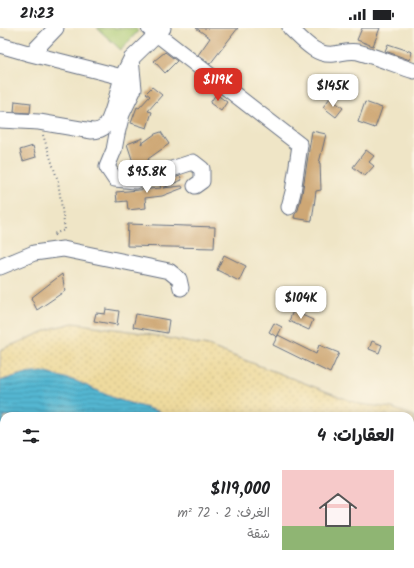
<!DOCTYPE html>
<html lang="ar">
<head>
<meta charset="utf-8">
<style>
	:root { --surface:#fff; --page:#f6f6f6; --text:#202124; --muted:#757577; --accent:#d93025 }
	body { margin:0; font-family:Kalam,"Playpen Sans Arabic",sans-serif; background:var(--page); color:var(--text); direction:rtl; height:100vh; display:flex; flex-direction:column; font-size:15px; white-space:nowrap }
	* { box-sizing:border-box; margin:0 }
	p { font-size:13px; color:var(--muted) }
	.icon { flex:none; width:22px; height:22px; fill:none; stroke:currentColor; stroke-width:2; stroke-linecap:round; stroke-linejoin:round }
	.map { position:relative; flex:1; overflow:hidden; direction:ltr }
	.side { position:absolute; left:0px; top:384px; width:414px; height:156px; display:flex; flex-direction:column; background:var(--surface); border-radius:12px 12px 0 0; box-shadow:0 2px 10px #0003; direction:rtl }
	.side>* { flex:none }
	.price { position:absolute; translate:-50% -34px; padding:0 9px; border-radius:8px; background:#fff; color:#222; font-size:13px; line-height:26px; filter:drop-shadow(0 1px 2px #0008) }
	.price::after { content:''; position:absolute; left:50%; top:24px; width:12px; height:9px; margin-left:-6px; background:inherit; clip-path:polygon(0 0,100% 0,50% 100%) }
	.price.active { background:var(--accent); color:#fff }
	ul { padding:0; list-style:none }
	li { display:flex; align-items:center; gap:12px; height:100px; padding:0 20px }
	li span { display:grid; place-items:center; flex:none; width:112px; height:80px; border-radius:0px; color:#555 }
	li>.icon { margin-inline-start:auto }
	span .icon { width:48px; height:48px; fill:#fffc; stroke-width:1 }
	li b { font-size:17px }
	h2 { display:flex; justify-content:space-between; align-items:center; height:48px; padding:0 20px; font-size:17px }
	.status { display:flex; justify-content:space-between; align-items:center; height:28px; padding:0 20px; background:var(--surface); direction:ltr }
	.status svg { height:11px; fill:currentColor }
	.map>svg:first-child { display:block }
	.grass { fill:#a9c971; stroke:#627c68 }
	.sand { fill:url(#sand-dots); stroke:#84847e }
	.water { fill:url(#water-rules); stroke:#387398 }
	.building { fill:#cea774 }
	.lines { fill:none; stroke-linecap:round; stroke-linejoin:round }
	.minor-casing { stroke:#656f82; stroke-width:17 }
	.path { stroke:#656f82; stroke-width:2; stroke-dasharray:1 3; stroke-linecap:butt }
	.minor { stroke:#fff; stroke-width:15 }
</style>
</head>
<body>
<div class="status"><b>21:23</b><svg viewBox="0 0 49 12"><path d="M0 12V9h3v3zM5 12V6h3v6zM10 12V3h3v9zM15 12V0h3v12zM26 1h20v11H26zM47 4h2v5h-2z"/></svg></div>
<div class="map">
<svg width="414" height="540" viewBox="0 0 414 540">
	<defs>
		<pattern id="sand-dots" width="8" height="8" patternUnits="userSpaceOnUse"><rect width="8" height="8" fill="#eeda9e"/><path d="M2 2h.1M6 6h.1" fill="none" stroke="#ccbb8a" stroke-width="1.8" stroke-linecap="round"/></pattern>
		<pattern id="water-rules" width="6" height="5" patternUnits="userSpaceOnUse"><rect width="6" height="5" fill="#54b7d2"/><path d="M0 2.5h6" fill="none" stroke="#4595ae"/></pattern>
	</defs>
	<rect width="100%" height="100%" fill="#fcf5e5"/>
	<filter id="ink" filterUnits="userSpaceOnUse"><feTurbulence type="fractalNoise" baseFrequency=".025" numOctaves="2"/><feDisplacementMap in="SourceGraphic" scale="8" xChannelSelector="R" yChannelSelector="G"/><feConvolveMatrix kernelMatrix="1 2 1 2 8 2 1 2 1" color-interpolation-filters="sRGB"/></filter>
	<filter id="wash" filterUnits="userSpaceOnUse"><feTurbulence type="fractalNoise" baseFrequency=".012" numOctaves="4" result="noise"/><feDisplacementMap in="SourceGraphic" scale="16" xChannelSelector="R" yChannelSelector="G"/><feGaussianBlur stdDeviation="0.9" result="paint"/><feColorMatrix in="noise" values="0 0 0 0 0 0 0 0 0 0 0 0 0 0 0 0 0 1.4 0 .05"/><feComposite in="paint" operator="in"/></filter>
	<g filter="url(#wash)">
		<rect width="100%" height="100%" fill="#efe5c6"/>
		<path class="grass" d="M 97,0 L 135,0 L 138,3 L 121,22 Z"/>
		<path class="sand" d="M 73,295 L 136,304 L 208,318 L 359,376 L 392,380 L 414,388 L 414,540 L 387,540 L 380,536 L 410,536 L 410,388 L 167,388 L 160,384 L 116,371 L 23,346 L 0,353 L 0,322 L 53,300 Z"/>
		<path class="water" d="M 43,344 L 76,353 L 116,371 L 160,384 L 167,388 L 4,388 L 4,536 L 380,536 L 387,540 L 0,540 L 0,353 L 23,346 Z"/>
		<g id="blocks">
			<path class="building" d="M 196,0 L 238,0 L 210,36 L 198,27 L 210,10 Z
				M 362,0 L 380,0 L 373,18 L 357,12 Z
				M 388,16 L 412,24 L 410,32 L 385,23 Z
				M 165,24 L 177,33 L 165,45 L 154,33 Z
				M 152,59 L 162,67 L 148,83 L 152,84 L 147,100 L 131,95 L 137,79 L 139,80 L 150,68 L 146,65 Z
				M 216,66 L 227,74 L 221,83 L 210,75 Z
				M 330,70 L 343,80 L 336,89 L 323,79 Z
				M 15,73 L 31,75 L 30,85 L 14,84 Z
				M 365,74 L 382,80 L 375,100 L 358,94 Z
				M 312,103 L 326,106 L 319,135 L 320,135 L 321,162 L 316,163 L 312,193 L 294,190 L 295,186 L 298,182 L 302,166 Z
				M 161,104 L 169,116 L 148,131 L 149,135 L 135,140 L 127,116 L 143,110 L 141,116 L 155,106 Z
				M 33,118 L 36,129 L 23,133 L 20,122 Z
				M 366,122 L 374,128 L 369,134 L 374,138 L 365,148 L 353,139 Z
				M 180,148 L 182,152 L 163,160 L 182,158 L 183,160 L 162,168 L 145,170 L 146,180 L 128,182 L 127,173 L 117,174 L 116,164 L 161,160 L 159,155 Z
				M 128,196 L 215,199 L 214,220 L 127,218 Z
				M 224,227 L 246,238 L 239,253 L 217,242 Z
				M 62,246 L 65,263 L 37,282 L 31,270 Z
				M 106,281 L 119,283 L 117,297 L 94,293 L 96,285 L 105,286 Z
				M 293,283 L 313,292 L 309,302 L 289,293 Z
				M 136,286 L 169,292 L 167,305 L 133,299 Z
				M 274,295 L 282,299 L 277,309 L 269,304 Z
				M 278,307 L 316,326 L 319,317 L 339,325 L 330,345 L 273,317 Z
				M 372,313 L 382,317 L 379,325 L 369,321 Z"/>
		</g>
	</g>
	<g filter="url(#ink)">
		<use href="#blocks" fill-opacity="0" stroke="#656f82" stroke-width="1"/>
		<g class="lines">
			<g class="minor-casing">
				<path id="minor" d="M 149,0 L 300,117 L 293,164 L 289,179
					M 290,0 C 302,11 316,29 334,26 C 343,25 349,22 358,24 C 377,29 396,37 414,43
					M 0,17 L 31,26 L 122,49 L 131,31 L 163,0
					M 31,26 L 56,0
					M 131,31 L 134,61 L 122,86 L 117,106 L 114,122 L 107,139 L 115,151 L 135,153 L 193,134 L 202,141 L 202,153 L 195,158
					M 0,92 L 39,94 L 92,103 C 97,103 103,101 106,97 C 112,89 119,60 122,49
					M 0,239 L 34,225 L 63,221 L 169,243 L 179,251 L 181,260"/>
			</g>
			<path class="path" d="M 43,107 L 58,153 L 65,202 L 53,206 L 57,209"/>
			<use href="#minor" class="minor"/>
		</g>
	</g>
</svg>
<b class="price active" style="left:218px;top:74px">$119K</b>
<b class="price" style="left:333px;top:80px">$145K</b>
<b class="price" style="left:147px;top:166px">$95.8K</b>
<b class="price" style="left:301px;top:292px">$104K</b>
<section class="side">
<h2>العقارات: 4<svg class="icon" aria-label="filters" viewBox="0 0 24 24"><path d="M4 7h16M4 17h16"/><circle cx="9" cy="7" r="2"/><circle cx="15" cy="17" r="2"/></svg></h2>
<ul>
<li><span style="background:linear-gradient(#f6c9c9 70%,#8fb573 0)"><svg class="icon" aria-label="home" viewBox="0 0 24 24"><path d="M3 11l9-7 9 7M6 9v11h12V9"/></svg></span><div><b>$119,000</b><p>الغرف: 2 · 72 m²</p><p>شقة</p></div></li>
</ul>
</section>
</div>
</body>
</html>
